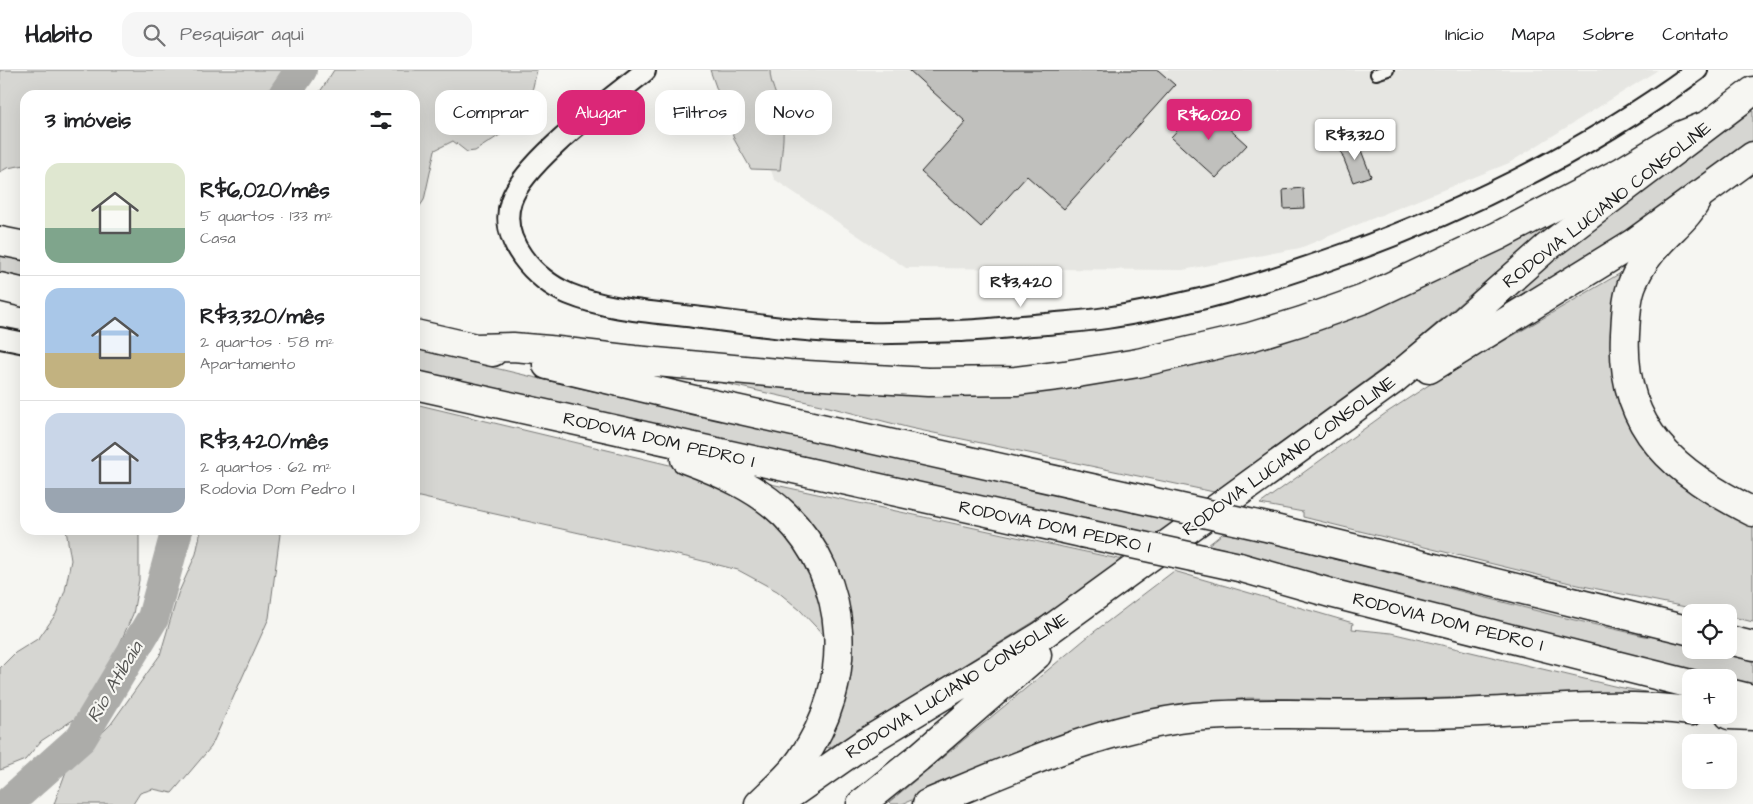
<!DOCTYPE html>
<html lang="pt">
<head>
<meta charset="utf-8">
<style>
	:root { --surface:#fff; --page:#f6f6f6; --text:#202124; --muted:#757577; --line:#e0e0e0; --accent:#db2777 }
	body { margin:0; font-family:"Architects Daughter",sans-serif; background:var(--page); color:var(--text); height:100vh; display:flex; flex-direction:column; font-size:19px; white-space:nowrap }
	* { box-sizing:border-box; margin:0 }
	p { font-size:16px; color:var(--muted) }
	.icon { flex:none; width:28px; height:28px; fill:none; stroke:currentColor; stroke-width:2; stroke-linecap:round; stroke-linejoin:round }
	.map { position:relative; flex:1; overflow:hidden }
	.details { position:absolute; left:20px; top:20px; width:400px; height:445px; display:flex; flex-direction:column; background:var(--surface); border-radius:15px; box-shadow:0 5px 20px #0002 }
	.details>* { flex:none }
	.top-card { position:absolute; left:435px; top:20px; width:475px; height:45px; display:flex; gap:10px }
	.controls { position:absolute; left:1682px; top:534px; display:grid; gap:10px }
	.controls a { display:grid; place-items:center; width:55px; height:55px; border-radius:10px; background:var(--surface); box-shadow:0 5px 20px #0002; font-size:25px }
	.price { position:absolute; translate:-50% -42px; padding:0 11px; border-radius:5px; background:#fff; color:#222; font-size:16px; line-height:32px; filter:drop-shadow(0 1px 2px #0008) }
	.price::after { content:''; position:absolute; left:50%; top:30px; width:15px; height:11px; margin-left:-8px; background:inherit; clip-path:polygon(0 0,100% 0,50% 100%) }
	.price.selected { background:var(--accent); color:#fff }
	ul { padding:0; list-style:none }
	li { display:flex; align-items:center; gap:15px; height:125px; padding:0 25px }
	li+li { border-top:1px solid var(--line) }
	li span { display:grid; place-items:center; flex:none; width:140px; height:100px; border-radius:15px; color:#555 }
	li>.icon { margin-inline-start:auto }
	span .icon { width:60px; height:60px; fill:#fffc; stroke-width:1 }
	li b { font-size:21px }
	h2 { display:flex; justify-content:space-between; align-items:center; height:60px; padding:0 25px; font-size:21px }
	.pill { padding:0 18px; border-radius:15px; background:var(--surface); box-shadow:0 5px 20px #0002; font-size:18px; line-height:45px }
	.pill.selected { background:var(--accent); color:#fff }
	header { display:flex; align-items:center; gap:30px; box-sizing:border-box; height:70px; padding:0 25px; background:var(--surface); border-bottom:1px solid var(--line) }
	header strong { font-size:24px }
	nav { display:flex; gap:28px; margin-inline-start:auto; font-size:18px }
	.search { width:350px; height:45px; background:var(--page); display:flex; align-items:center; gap:12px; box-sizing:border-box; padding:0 18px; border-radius:15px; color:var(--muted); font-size:19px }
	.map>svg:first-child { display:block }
	.built { fill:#e6e6e2 }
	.green { fill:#d6d6d2; stroke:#797977 }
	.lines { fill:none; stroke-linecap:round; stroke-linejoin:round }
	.river { stroke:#acaca9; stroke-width:32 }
	.building { fill:#c0c0bd; stroke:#1c1c1c }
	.service-casing { stroke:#1c1c1c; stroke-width:14 }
	.minor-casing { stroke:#1c1c1c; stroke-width:24 }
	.trunk-casing { stroke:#1c1c1c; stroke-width:31 }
	.motorway-casing { stroke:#1c1c1c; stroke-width:31 }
	.service { stroke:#f6f6f2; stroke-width:10 }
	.minor { stroke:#f6f6f2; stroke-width:20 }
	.trunk { stroke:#f6f6f2; stroke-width:28 }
	.motorway { stroke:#f6f6f2; stroke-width:28 }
	.motorway-bridge-casing { stroke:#1c1c1c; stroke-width:31; stroke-linecap:butt }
	.motorway-bridge { stroke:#f6f6f2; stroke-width:28 }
	.labels { text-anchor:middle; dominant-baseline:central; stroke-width:4.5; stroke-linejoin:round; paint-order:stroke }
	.street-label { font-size:18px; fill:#1c1c1c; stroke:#f6f6f2 }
	.water-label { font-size:19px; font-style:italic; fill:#565654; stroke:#f6f6f2 }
</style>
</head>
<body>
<header>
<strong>Habito</strong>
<div class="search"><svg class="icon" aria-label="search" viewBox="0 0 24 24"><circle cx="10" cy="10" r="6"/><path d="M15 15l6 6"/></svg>Pesquisar aqui</div>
<nav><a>Início</a><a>Mapa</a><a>Sobre</a><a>Contato</a></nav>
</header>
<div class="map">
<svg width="1753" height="734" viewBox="0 0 1753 734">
	<rect width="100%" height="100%" fill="#f6f6f2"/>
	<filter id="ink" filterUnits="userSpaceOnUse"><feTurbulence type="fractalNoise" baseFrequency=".02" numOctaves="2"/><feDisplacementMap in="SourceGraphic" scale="10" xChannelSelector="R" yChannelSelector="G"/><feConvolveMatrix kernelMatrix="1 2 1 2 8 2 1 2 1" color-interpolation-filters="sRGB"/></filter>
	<g filter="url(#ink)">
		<path class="built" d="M 737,0 L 1658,0 L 1509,93 L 1300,178 L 1183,200 L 906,198 L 774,109 Z"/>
		<path class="green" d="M 0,0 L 303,0 L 283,25 L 25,25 L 25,95 L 7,98 L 0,102 Z
			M 334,0 L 537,0 L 527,42 L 514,56 L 475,81 L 467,82 L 453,71 L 435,80 L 424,130 L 418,139 L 415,140 L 415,25 L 318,25 Z
			M 710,0 L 770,0 C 770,14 777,25 780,38 C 786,59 782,79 780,100 L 751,99 L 735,71 Z
			M 1753,31 L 1753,77 L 1659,145 L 1474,261 L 1534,199 Z
			M 1554,146 L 1550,156 L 1393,291 L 1214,422 L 910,358 L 825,336 L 709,310 L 1105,309 Z
			M 0,182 L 25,187 L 25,211 L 0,206 Z
			M 1631,197 L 1630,342 L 1753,451 L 1753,552 L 1729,546 L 1729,542 L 1710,542 L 1578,515 L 1303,447 L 1303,442 L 1260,434 L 1386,343 L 1435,311 Z
			M 415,279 L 579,318 L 812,367 L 1178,449 L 1158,465 L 1017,438 L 812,388 L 575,338 L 415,301 Z
			M 415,334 L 678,397 L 736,420 L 796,472 L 820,519 L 830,572 L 800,540 L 777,521 L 738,500 L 691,488 L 415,426 Z
			M 757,411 L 1123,490 L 1053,540 L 829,678 L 822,675 L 846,565 Z
			M 66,460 L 139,460 L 139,510 L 133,544 L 105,607 L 82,644 L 41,671 L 25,690 L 0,700 L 0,598 L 15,583 L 39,568 L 56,544 L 65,521 L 71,490 Z
			M 201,460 L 274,460 L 280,464 L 269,548 L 211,677 L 172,723 L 153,719 L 140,723 L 133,734 L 54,734 L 68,696 L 111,654 L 160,585 L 178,524 L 196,484 Z
			M 1226,461 L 1557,546 L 1649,567 L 1660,564 L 1691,572 L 1691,580 L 1726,580 L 1753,587 L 1753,615 L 1650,589 L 1522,560 L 1248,490 L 1246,484 L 1208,475 Z
			M 1174,501 L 1353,553 L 1352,559 L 1391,563 L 1618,617 L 1651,623 L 1365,630 L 1248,628 L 1167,637 L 1159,643 L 1029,682 L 902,734 L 891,734 L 889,732 L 1090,565 Z"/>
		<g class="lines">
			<path class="river" d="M 284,25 L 301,0
				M 7,734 L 81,668 L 153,548 L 177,460"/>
		</g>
		<path class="building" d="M 909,0 L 1158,0 L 1175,15 L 1064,139 L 1027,106 L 981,157 L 921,102 L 966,52 Z
			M 1202,34 L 1247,75 L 1216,108 L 1171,67 Z
			M 1357,70 L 1371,106 L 1353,112 L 1339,77 Z
			M 1303,118 L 1304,138 L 1284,139 L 1283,120 Z"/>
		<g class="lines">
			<g class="service-casing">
				<path id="service" d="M 1376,4 L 1388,0"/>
			</g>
			<g class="minor-casing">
				<path id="minor" d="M 645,1 C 611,29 524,91 511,131 C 498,170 535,210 569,224 C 608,240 653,242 694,247 C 751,254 809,263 866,263 C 896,264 927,262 957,261 C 987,260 1017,256 1046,254 C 1066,252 1087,251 1106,248 C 1141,243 1176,235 1209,227 C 1256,215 1300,200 1345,184 C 1469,139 1591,78 1697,0
					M 0,268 L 25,273"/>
			</g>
			<g class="trunk-casing">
				<path id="trunk" d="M 1429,299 L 1632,174 L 1753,86
					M 777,734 L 863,674 L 1041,566 L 1392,311 L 1457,257 L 1546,178 L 1753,21
					M 861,734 L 918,688 L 1037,585"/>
			</g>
			<g class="motorway-casing">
				<path id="motorway" d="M 1699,125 C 1691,144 1675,156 1661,171 C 1650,182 1639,198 1633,212 C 1626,227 1626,248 1625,264 C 1620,360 1676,403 1753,442
					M 0,171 L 25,176
					M 0,217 L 25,223
					M 415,264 L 493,282
					M 475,278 L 513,277 L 549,280 L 634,290 L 789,304 L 928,312 L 1016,311 L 1065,305 L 1138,293 L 1250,267 L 1302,251 L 1364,229 L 1498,166 L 1621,102 L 1682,65 L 1705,56
					M 547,295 L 695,330 L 1136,428
					M 415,315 L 1082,463
					M 685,389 C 720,402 757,418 784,444 C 852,511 855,614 801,690 C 789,707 773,720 759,734
					M 1271,458 L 1691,561
					M 1239,497 L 1334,524 L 1691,614
					M 1729,570 L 1753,576
					M 1729,623 L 1753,629
					M 1729,645 L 1753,646
					M 927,734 C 1014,698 1100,658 1194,647 C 1226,644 1257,644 1288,644 C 1336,645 1385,645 1433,644 C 1519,642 1605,631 1691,641"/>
			</g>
			<use href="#service" class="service"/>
			<use href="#minor" class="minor"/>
			<use href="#trunk" class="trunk"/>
			<use href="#motorway" class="motorway"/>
			<g class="motorway-bridge-casing">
				<path id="motorway-bridge" d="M 1136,428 L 1271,458
					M 1082,463 L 1239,497"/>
			</g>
			<use href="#motorway-bridge" class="motorway-bridge"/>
		</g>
	</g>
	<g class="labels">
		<g class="street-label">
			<text transform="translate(1607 135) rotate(-38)">RODOVIA LUCIANO CONSOLINE</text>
			<text transform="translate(659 370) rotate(13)">RODOVIA DOM PEDRO I</text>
			<text transform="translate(1289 386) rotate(-36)">RODOVIA LUCIANO CONSOLINE</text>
			<text transform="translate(1055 457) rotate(12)">RODOVIA DOM PEDRO I</text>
			<text transform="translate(1448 552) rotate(14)">RODOVIA DOM PEDRO I</text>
			<text transform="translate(957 616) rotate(-32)">RODOVIA LUCIANO CONSOLINE</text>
		</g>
		<g class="water-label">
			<text transform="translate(115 612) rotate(-59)">Rio Atibaia</text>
		</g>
	</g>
</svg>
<div class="controls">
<a><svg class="icon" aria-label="locate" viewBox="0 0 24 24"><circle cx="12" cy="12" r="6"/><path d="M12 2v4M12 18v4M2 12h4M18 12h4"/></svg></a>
<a>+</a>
<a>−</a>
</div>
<b class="price selected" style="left:1209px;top:71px">R$6,020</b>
<b class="price" style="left:1355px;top:91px">R$3,320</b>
<b class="price" style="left:1021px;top:238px">R$3,420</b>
<div class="top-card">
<a class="pill">Comprar</a>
<a class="pill selected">Alugar</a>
<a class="pill">Filtros</a>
<a class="pill">Novo</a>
</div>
<section class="details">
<h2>3 imóveis<svg class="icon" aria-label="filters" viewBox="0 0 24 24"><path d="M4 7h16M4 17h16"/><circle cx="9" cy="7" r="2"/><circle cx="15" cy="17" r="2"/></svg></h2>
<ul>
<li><span style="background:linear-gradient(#dfe7d0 65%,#7fa58c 0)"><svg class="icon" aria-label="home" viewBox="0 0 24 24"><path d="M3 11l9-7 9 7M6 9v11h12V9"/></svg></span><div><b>R$6,020/mês</b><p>5 quartos · 133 m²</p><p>Casa</p></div></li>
<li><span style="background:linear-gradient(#a9c7e8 65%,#c2b280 0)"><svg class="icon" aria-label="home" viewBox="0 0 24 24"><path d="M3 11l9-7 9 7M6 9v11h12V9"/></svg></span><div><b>R$3,320/mês</b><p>2 quartos · 58 m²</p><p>Apartamento</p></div></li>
<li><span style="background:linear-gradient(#c9d6e8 75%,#9aa5b1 0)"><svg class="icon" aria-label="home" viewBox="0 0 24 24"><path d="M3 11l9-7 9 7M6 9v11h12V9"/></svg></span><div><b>R$3,420/mês</b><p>2 quartos · 62 m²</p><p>Rodovia Dom Pedro I</p></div></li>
</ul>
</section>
</div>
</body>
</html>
